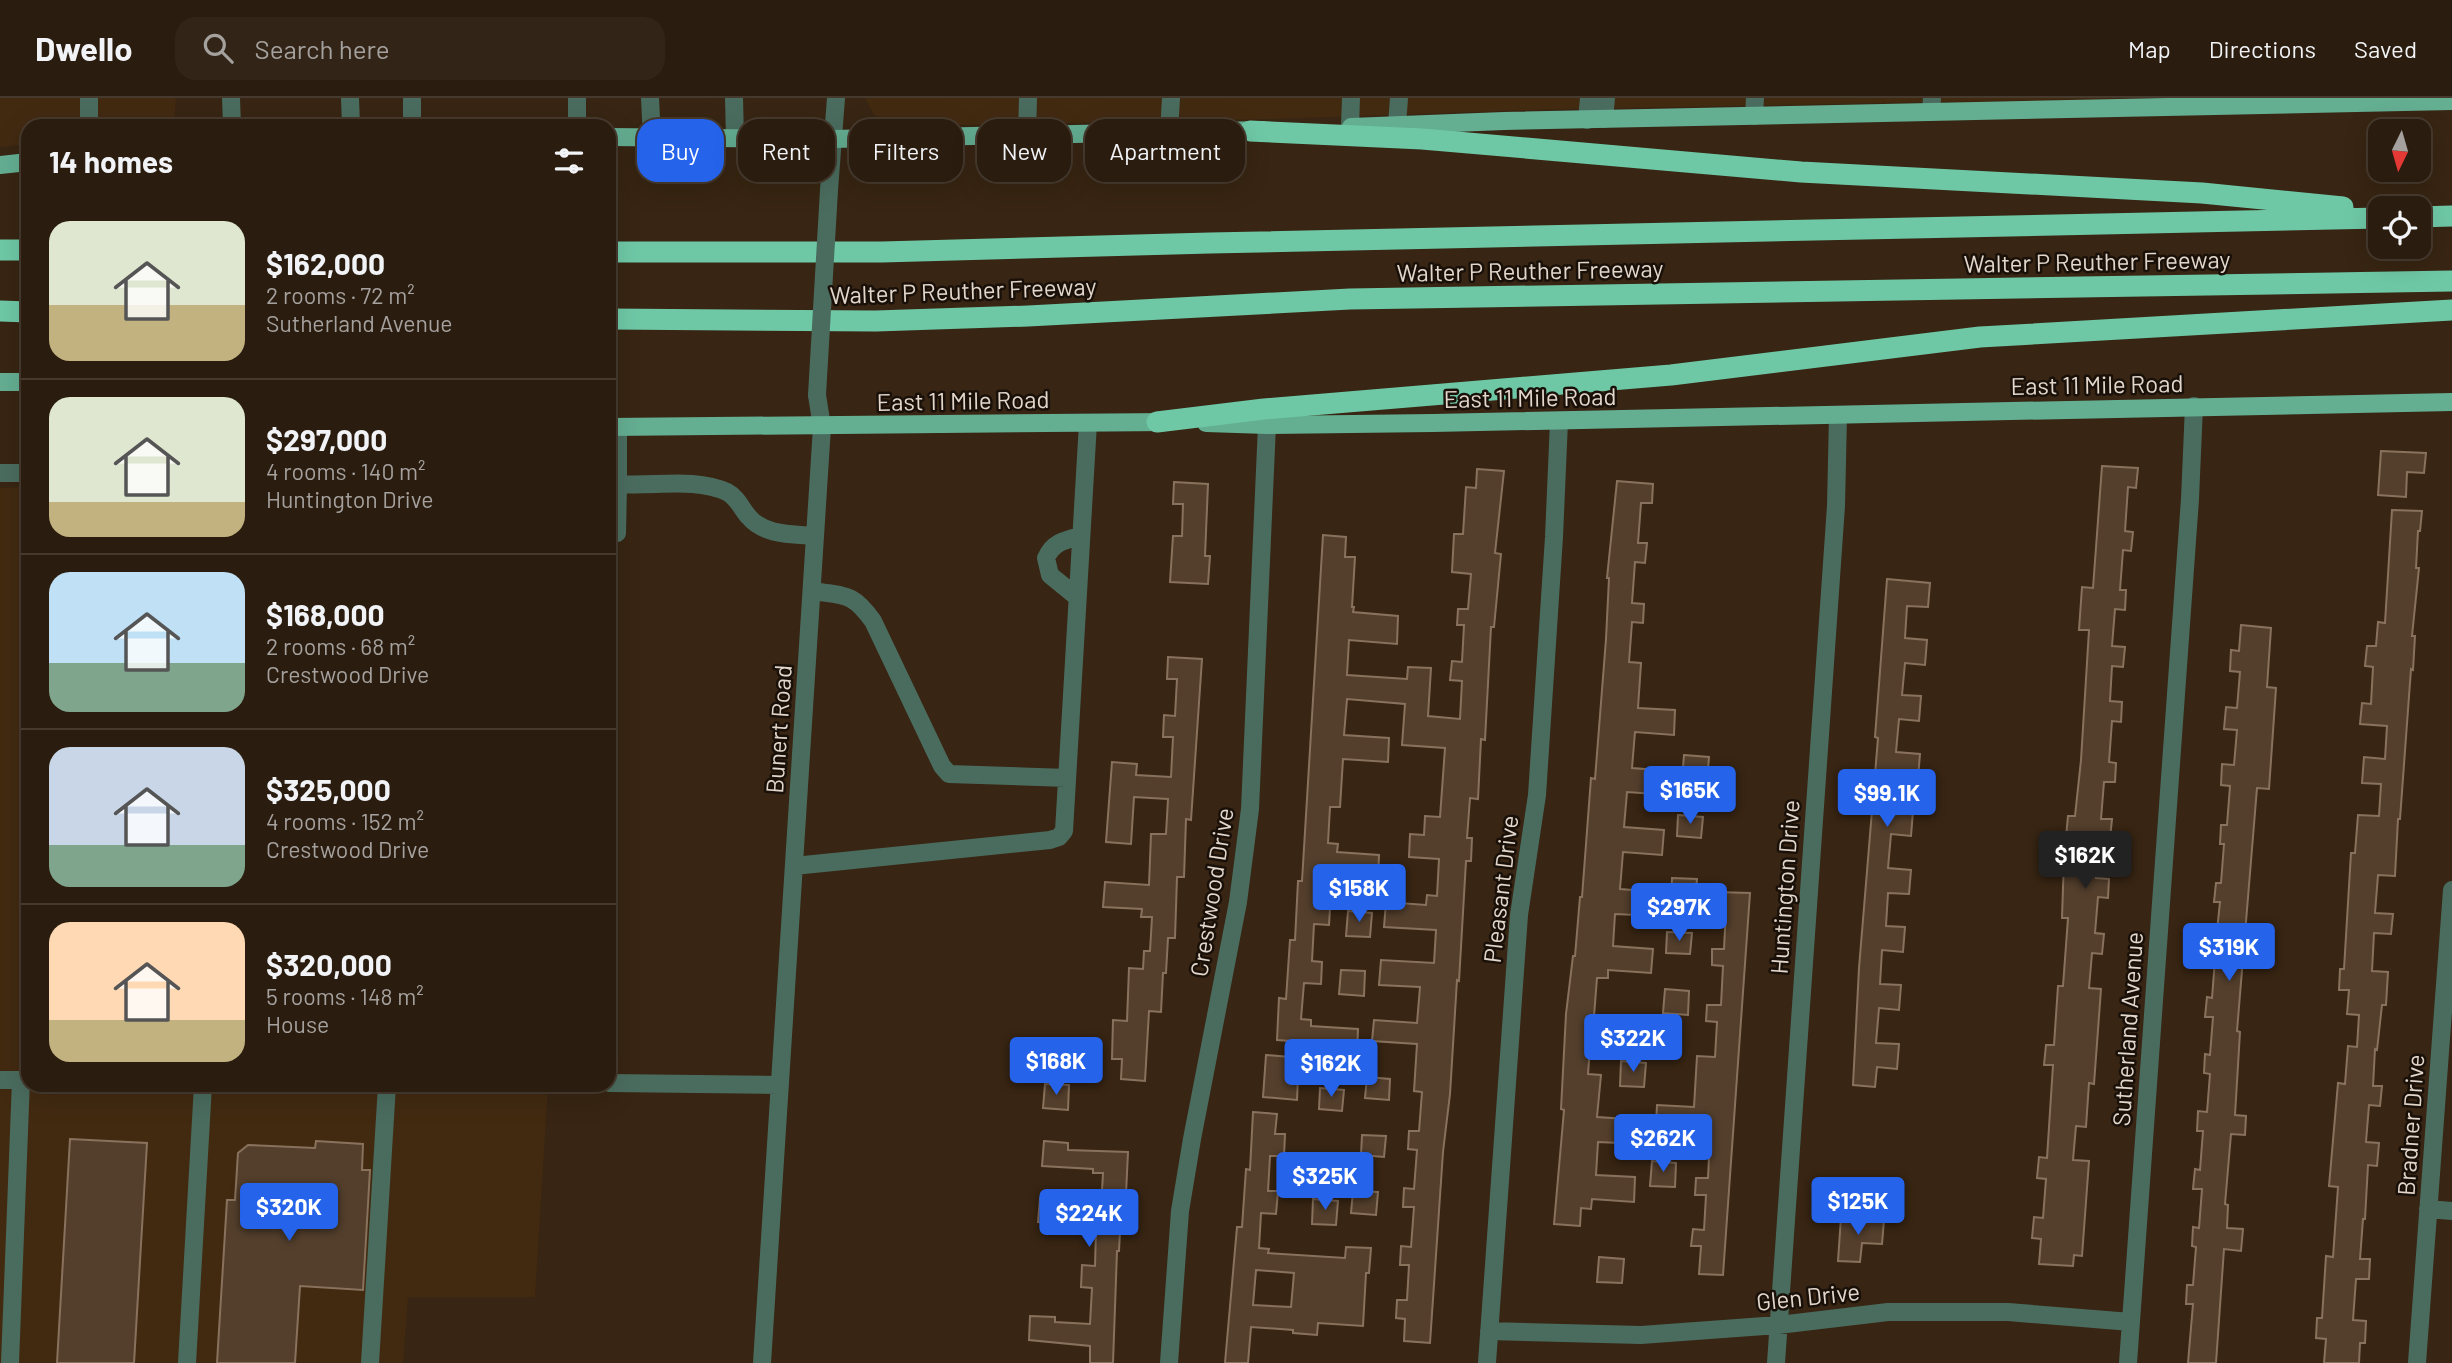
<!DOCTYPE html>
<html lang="en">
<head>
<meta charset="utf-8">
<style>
	:root { --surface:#2a1c0e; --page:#322517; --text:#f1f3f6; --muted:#a5a19e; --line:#463a2e; --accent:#2563eb }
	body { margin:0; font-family:Barlow,sans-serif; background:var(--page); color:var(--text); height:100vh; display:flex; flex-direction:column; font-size:26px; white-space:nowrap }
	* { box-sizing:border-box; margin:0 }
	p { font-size:23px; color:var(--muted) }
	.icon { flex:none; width:38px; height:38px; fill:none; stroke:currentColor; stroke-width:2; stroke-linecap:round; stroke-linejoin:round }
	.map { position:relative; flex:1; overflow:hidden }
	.details { position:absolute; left:21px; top:21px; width:595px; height:973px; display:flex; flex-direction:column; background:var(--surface); border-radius:21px; box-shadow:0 7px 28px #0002,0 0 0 2px var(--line) }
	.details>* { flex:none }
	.guide { position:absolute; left:637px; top:21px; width:665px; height:63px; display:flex; gap:14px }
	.needle { width:46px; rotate:185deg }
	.fabs { position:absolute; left:2368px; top:21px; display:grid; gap:14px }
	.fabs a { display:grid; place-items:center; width:63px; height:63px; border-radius:14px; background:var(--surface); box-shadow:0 7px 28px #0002,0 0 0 2px var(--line); font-size:35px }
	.price { position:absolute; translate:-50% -60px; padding:0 16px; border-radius:7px; background:var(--accent); color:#fff; font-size:23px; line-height:46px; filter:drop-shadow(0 2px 4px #0008) }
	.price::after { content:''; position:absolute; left:50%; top:42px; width:21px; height:16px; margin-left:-10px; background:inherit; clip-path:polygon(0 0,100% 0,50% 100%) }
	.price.active { background:#222; color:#fff }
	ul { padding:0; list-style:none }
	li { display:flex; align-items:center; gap:21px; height:175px; padding:0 28px }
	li+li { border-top:2px solid var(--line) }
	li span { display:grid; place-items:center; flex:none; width:196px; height:140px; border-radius:21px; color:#555 }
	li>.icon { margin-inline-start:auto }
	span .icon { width:84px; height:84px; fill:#fffc; stroke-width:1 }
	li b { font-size:30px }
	h2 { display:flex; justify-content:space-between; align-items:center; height:84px; padding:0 28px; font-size:30px }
	.chip { padding:0 24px; border-radius:21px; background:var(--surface); box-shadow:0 7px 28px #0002,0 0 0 2px var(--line); font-size:24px; line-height:63px }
	.chip.active { background:var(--accent); color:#fff }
	header { display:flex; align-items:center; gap:42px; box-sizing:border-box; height:98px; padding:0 35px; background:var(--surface); border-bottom:2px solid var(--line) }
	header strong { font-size:33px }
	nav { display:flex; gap:38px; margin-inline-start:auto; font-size:24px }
	.search { width:490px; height:63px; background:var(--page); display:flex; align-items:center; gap:18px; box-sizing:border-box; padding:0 24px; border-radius:21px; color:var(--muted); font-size:26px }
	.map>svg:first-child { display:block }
	.built { fill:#422a11 }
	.building { fill:#543f2c; stroke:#89725d; stroke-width:2; fill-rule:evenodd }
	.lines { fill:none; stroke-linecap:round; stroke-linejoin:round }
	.minor { stroke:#4a6c5e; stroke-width:18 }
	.major { stroke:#64ae92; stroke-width:18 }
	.highway { stroke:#6ec8a6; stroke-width:21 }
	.minor-bridge { stroke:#4a6c5e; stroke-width:18 }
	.labels { text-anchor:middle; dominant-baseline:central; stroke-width:5; stroke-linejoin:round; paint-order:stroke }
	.street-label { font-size:24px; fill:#e3d6cb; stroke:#191109 }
</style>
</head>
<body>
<header>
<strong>Dwello</strong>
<div class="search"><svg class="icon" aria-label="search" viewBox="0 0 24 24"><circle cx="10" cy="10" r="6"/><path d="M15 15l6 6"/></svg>Search here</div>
<nav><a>Map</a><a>Directions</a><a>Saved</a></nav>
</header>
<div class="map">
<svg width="2452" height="1265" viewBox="0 0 2452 1265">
	<rect width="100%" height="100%" fill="#382513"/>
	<path class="built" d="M 0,0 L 176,0 L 174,28 L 28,28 L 28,46 L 0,49 Z
		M 865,0 L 2157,0 L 1563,11 L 1267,21 L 909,28 L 874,17 Z
		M 28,389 L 28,987 L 548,987 L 535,1199 L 408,1199 L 403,1265 L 0,1265 L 0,390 Z"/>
	<path class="building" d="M 2381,353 L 2426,355 L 2424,375 L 2407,374 L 2406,399 L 2378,397 Z
		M 2102,368 L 2138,370 L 2136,390 L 2128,389 L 2125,433 L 2133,434 L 2131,453 L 2123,452 L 2120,492 L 2126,492 L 2125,512 L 2115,511 L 2112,548 L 2125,549 L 2123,569 L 2112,568 L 2110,603 L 2122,604 L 2121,624 L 2112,623 L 2109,664 L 2116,665 L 2115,684 L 2104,684 L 2101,721 L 2112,721 L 2110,741 L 2100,740 L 2096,780 L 2109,781 L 2108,800 L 2098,799 L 2095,835 L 2104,836 L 2102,856 L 2092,855 L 2089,890 L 2101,891 L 2094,986 L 2089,985 L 2086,1029 L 2076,1028 L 2073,1062 L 2089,1063 L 2082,1158 L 2074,1157 L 2073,1168 L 2039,1166 L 2041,1141 L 2032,1140 L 2034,1119 L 2043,1120 L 2046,1081 L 2037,1080 L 2039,1059 L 2047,1060 L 2053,967 L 2044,967 L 2046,947 L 2054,947 L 2058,888 L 2063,888 L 2068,820 L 2062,820 L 2064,760 L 2068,718 L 2075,718 L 2081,662 L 2089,532 L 2079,532 L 2082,489 L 2093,490 Z
		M 1477,371 L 1504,373 L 1495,455 L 1501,456 L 1494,529 L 1491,529 L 1485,642 L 1481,641 L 1478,701 L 1470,700 L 1467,740 L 1472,740 L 1471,763 L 1466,763 L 1459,883 L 1457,882 L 1450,996 L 1443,1054 L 1430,1245 L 1404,1243 L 1405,1221 L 1396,1220 L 1397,1202 L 1407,1202 L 1409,1167 L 1400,1167 L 1401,1148 L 1411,1149 L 1414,1109 L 1403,1109 L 1404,1090 L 1414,1091 L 1417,1052 L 1408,1051 L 1409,1033 L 1419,1033 L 1422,994 L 1414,993 L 1417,946 L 1372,943 L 1374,922 L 1417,925 L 1420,889 L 1379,887 L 1381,862 L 1434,865 L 1436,832 L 1384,829 L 1386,804 L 1426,807 L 1427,797 L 1437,798 L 1439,761 L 1409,759 L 1410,736 L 1424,737 L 1425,718 L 1440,719 L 1445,650 L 1402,647 L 1405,606 L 1347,601 L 1344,637 L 1389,640 L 1388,664 L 1343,661 L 1340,709 L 1330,709 L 1328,745 L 1338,746 L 1337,754 L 1379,757 L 1378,780 L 1332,777 L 1329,827 L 1314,826 L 1312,863 L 1322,864 L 1321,886 L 1304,885 L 1301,921 L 1311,922 L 1311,928 L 1358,931 L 1357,956 L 1332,954 L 1333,946 L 1277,942 L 1279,900 L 1286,901 L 1290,842 L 1295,842 L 1298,783 L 1302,783 L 1323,437 L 1346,439 L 1345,459 L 1355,459 L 1352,509 L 1354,509 L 1353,514 L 1398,518 L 1397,546 L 1349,542 L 1347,577 L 1407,581 L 1408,569 L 1431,570 L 1428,618 L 1460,621 L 1462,583 L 1450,582 L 1452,563 L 1462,564 L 1464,527 L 1457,527 L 1458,511 L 1468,511 L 1471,476 L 1452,474 L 1454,436 L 1463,436 L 1466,389 L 1476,390 Z
		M 1617,383 L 1653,386 L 1652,405 L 1641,405 L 1638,445 L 1647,445 L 1645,465 L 1635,464 L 1632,505 L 1644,506 L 1643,525 L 1632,524 L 1629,564 L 1641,565 L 1638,610 L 1675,612 L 1674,637 L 1635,634 L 1632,670 L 1670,673 L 1669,697 L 1627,694 L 1624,729 L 1664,732 L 1662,757 L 1623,754 L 1620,791 L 1659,794 L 1657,818 L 1615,816 L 1613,848 L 1653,851 L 1651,875 L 1608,872 L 1608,880 L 1597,880 L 1594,918 L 1603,919 L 1602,938 L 1591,937 L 1588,976 L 1601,977 L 1597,1019 L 1642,1022 L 1641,1046 L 1598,1044 L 1596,1077 L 1635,1079 L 1634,1104 L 1592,1101 L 1591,1111 L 1581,1110 L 1580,1128 L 1554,1126 L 1564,1012 L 1561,1011 L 1566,916 L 1573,858 L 1575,858 L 1580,799 L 1582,799 L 1591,680 L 1595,681 L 1606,541 L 1609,480 L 1607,480 Z
		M 1174,384 L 1208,386 L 1205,458 L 1210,458 L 1208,486 L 1170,484 L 1173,438 L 1182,438 L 1183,406 L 1173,406 Z
		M 2392,412 L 2422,413 L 2420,433 L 2418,433 L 2416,470 L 2419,470 L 2412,538 L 2415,538 L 2413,572 L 2411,571 L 2400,721 L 2398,721 L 2395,778 L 2378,777 L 2375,815 L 2393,816 L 2391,836 L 2374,835 L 2372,873 L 2388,874 L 2386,907 L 2382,907 L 2377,952 L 2375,951 L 2373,988 L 2382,988 L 2380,1008 L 2369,1007 L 2366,1044 L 2379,1045 L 2377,1068 L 2368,1067 L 2365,1121 L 2363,1121 L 2360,1161 L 2370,1161 L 2369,1181 L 2356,1181 L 2353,1222 L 2366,1223 L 2365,1245 L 2360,1245 L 2359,1265 L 2324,1265 L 2326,1241 L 2316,1240 L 2317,1220 L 2322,1220 L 2326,1158 L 2333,1159 L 2338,1089 L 2329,1088 L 2338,985 L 2345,986 L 2348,948 L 2357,949 L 2359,917 L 2347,916 L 2349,892 L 2339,892 L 2340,871 L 2344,871 L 2351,755 L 2355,755 L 2358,717 L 2379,718 L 2381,686 L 2362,685 L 2364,659 L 2385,661 L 2387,628 L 2360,626 L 2362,605 L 2371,606 L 2373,569 L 2365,568 L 2367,548 L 2376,548 L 2378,524 L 2385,525 Z
		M 1887,481 L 1930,485 L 1928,509 L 1907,508 L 1905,540 L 1927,542 L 1925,567 L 1905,565 L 1902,597 L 1921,598 L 1919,623 L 1899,621 L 1896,654 L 1920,656 L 1918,680 L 1897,679 L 1895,711 L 1913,713 L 1911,738 L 1891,736 L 1888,770 L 1911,772 L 1909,796 L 1888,795 L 1886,828 L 1905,829 L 1903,854 L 1882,852 L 1880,886 L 1901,887 L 1899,912 L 1879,910 L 1876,945 L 1899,946 L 1897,971 L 1877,969 L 1875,989 L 1853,987 L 1859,870 L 1878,640 L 1875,639 Z
		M 2241,527 L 2271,530 L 2267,589 L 2276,590 L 2269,691 L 2257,690 L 2237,933 L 2240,934 L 2235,1017 L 2246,1018 L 2245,1037 L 2231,1036 L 2225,1106 L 2228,1107 L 2227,1130 L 2243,1131 L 2241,1153 L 2224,1151 L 2216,1265 L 2188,1265 L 2193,1206 L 2186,1206 L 2187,1187 L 2193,1187 L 2196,1149 L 2192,1148 L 2193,1129 L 2199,1130 L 2202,1091 L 2193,1091 L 2195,1071 L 2200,1072 L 2203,1033 L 2197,1033 L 2198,1013 L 2207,1014 L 2210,976 L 2204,975 L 2205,956 L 2210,957 L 2213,919 L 2205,919 L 2207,899 L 2212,900 L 2215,861 L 2209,861 L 2211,841 L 2216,842 L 2220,804 L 2214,804 L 2216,785 L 2221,785 L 2224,746 L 2220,746 L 2221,727 L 2227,727 L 2230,688 L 2221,687 L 2222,666 L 2234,667 L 2237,632 L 2224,631 L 2226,609 L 2237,610 L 2240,574 L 2230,573 L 2231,552 L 2239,553 Z
		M 1168,559 L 1202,561 L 1191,722 L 1186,721 L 1184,779 L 1177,779 L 1175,840 L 1168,840 L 1166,875 L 1163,875 L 1161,914 L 1149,913 L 1145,983 L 1121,981 L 1122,961 L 1112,961 L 1113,922 L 1127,923 L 1129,870 L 1143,871 L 1144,853 L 1150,853 L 1152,819 L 1141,819 L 1142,811 L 1103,809 L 1105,784 L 1149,787 L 1151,736 L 1166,736 L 1168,701 L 1134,699 L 1131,746 L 1106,744 L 1112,664 L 1137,666 L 1136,677 L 1171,679 L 1173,639 L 1163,639 L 1164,617 L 1175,618 L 1177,581 L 1167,581 Z
		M 1684,657 L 1709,659 L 1707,683 L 1682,682 Z
		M 1678,717 L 1703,719 L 1701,740 L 1677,738 Z
		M 1672,780 L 1697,781 L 1695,802 L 1671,801 Z
		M 1716,794 L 1750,795 L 1723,1177 L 1699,1176 L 1701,1148 L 1691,1148 L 1693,1131 L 1704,1132 L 1706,1097 L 1695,1097 L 1696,1080 L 1708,1080 L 1710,1039 L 1699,1038 L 1699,1031 L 1656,1027 L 1657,1007 L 1694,1009 L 1697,958 L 1715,959 L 1717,924 L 1706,923 L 1707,907 L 1721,907 L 1723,868 L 1712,867 L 1712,851 L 1724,851 L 1726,811 L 1715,810 Z
		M 1348,813 L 1372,815 L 1370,839 L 1346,838 Z
		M 1667,834 L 1692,835 L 1690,856 L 1666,855 Z
		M 1341,872 L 1365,873 L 1364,898 L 1339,896 Z
		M 1665,891 L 1689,893 L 1688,917 L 1663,915 Z
		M 1266,957 L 1290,959 L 1288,979 L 1298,979 L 1297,1002 L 1263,999 Z
		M 1621,963 L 1646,965 L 1644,989 L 1620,988 Z
		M 1367,979 L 1390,981 L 1389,1002 L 1365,1000 Z
		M 1045,986 L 1069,987 L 1068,1012 L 1043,1010 Z
		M 1320,990 L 1344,992 L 1342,1013 L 1319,1011 Z
		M 1253,1014 L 1277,1016 L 1275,1036 L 1285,1036 L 1284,1058 L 1270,1058 L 1268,1093 L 1278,1093 L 1276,1116 L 1261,1115 L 1259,1150 L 1269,1151 L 1268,1155 L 1345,1160 L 1346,1149 L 1371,1150 L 1369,1175 L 1366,1175 L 1363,1228 L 1318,1225 L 1317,1237 L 1293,1235 L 1293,1232 L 1251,1229 L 1248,1265 L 1225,1265 L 1237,1129 L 1242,1129 L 1246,1071 L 1250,1072 ZM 1256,1172 L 1294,1175 L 1291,1209 L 1253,1207 Z
		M 1362,1037 L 1386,1038 L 1384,1059 L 1361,1057 Z
		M 70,1041 L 147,1045 L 134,1265 L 57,1265 Z
		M 316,1043 L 363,1046 L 362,1072 L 370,1072 L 363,1192 L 300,1188 L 295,1265 L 217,1265 L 227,1102 L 235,1102 L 238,1055 L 248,1047 L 315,1050 Z
		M 1044,1043 L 1068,1045 L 1068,1052 L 1128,1054 L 1126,1096 L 1122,1096 L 1119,1153 L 1117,1153 L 1113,1265 L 1090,1265 L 1090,1248 L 1029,1242 L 1030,1218 L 1055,1219 L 1055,1224 L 1090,1226 L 1092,1190 L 1081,1189 L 1082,1167 L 1095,1168 L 1096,1132 L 1086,1131 L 1086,1128 L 1038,1124 L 1040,1100 L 1064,1101 L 1064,1109 L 1101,1110 L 1103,1075 L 1093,1075 L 1093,1071 L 1042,1068 Z
		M 1652,1063 L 1676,1065 L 1675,1089 L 1650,1088 Z
		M 1353,1093 L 1378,1094 L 1376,1117 L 1351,1115 Z
		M 1313,1101 L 1338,1103 L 1336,1127 L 1312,1126 Z
		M 1841,1119 L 1884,1122 L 1882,1146 L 1862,1145 L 1860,1164 L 1838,1163 Z
		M 1599,1159 L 1624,1161 L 1622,1185 L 1597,1184 Z"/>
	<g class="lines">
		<path class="minor" d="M 89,0 L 89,19 L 91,28
			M 231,0 L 232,28
			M 350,0 L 351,28
			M 412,0 L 412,28
			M 577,0 L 577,28
			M 650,0 L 652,40
			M 734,0 L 735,40
			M 1931,14 L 1932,0
			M 1754,18 L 1755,0
			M 1604,21 L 1606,0
			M 1587,22 L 1589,0
			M 1397,27 L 1399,0
			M 1350,29 L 1351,0
			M 1169,35 L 1171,0
			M 1027,37 L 1028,0
			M 829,92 L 836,0
			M 618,330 L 618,386 C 654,389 694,379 727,394 C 738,400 741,410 748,418 C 764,438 793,436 815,438
			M 0,375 L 28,375
			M 617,435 L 618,386
			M 812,493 C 845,498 852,494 873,523 L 942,668 L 949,676 L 1067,680
			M 1077,499 L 1050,477 L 1046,460 C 1053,444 1065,442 1081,438
			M 794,768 L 1050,742 L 1059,739 L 1064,733 L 1088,325
			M 0,982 L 28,982
			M 609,985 L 780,987
			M 2428,1111 L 2452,1113
			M 1489,1233 L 1641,1237 L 1778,1227 L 1888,1214 L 2008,1214 L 2131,1224
			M 10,1265 L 21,982
			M 187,1265 L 203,987
			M 370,1265 L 387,987
			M 762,1265 L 822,329 L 817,297
			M 1169,1265 L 1180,1113 L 1192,1041 L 1238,804 L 1250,711 L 1267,327
			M 1487,1265 L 1519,817 L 1537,697 L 1554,439 L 1559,323
			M 1776,1265 L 1836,408 L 1838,317
			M 2128,1265 L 2190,401 L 2194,308
			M 2417,1265 L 2452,792"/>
		<path class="major" d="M 1351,29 L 1504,23 L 2452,3
			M 609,39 L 832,41 L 1263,32
			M 0,67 L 28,64
			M 0,284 L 28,284
			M 1206,325 L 1267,327 L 1433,325 L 2452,304
			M 609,329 L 1168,324"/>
		<path class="highway" d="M 1250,33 L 1422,41 L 1801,74 L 2202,95 L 2343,109
			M 2418,119 L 2452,118
			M 0,152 L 28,152
			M 609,154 L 882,154 L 1210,145 L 2380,120
			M 0,213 L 28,214
			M 609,221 L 876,223 L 1028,218 L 1350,201 L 2452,183
			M 1157,324 L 1264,311 L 1671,277 L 1980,239 L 2452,212"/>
		<path class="minor-bridge" d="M 817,297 L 829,92"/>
	</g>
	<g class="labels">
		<g class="street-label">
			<text transform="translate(2097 163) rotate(-1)">Walter P Reuther Freeway</text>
			<text transform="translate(1530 172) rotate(-1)">Walter P Reuther Freeway</text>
			<text transform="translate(963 192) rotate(-2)">Walter P Reuther Freeway</text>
			<text transform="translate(2097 286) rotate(-1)">East 11 Mile Road</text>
			<text transform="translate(1530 299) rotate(-1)">East 11 Mile Road</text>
			<text transform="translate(963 302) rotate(-1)">East 11 Mile Road</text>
			<text transform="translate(778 631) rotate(-86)">Bunert Road</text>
			<text transform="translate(1784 789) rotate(-86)">Huntington Drive</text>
			<text transform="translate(1500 791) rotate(-83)">Pleasant Drive</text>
			<text transform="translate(1211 794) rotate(-81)">Crestwood Drive</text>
			<text transform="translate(2127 931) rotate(-86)">Sutherland Avenue</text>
			<text transform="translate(2410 1027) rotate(-86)">Bradner Drive</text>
			<text transform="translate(1808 1198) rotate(-6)">Glen Drive</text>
		</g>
	</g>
</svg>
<div class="fabs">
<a><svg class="needle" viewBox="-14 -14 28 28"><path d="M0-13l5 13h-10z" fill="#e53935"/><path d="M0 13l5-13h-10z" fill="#a5a19e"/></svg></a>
<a><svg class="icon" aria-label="locate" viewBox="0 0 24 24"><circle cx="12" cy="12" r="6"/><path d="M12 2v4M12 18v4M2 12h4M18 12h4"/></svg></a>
</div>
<b class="price" style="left:1690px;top:728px">$165K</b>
<b class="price" style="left:1887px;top:731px">$99.1K</b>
<b class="price active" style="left:2085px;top:793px">$162K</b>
<b class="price" style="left:1359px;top:826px">$158K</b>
<b class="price" style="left:1679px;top:845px">$297K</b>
<b class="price" style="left:2229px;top:885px">$319K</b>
<b class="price" style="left:1633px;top:976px">$322K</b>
<b class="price" style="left:1056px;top:999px">$168K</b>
<b class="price" style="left:1331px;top:1001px">$162K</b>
<b class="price" style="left:1663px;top:1076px">$262K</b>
<b class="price" style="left:1325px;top:1114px">$325K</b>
<b class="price" style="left:1858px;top:1139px">$125K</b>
<b class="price" style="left:289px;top:1145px">$320K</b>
<b class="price" style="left:1089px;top:1151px">$224K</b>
<div class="guide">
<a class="chip active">Buy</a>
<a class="chip">Rent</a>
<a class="chip">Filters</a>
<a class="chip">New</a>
<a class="chip">Apartment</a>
</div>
<section class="details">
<h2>14 homes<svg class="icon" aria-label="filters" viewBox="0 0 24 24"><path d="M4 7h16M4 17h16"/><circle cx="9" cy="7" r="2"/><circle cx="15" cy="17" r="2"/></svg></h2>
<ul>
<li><span style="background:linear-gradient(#dfe7d0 60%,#c2b280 0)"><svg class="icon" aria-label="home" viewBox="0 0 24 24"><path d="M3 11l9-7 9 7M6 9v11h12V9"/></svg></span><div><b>$162,000</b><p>2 rooms · 72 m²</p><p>Sutherland Avenue</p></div></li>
<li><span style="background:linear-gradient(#dfe7d0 75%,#c2b280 0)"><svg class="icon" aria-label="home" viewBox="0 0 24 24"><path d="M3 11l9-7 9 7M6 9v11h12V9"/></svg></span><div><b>$297,000</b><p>4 rooms · 140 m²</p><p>Huntington Drive</p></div></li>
<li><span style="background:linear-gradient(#bfe0f5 65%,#7fa58c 0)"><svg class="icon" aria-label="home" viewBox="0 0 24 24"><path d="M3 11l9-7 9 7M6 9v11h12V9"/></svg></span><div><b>$168,000</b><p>2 rooms · 68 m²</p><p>Crestwood Drive</p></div></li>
<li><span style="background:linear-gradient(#c9d6e8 70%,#7fa58c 0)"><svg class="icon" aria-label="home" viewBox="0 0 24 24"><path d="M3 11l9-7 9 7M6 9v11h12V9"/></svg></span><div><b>$325,000</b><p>4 rooms · 152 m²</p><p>Crestwood Drive</p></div></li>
<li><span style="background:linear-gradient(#ffd9b3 70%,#c2b280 0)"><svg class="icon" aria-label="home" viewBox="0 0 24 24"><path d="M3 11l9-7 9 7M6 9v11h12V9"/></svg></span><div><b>$320,000</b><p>5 rooms · 148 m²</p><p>House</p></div></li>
</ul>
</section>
</div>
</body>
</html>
